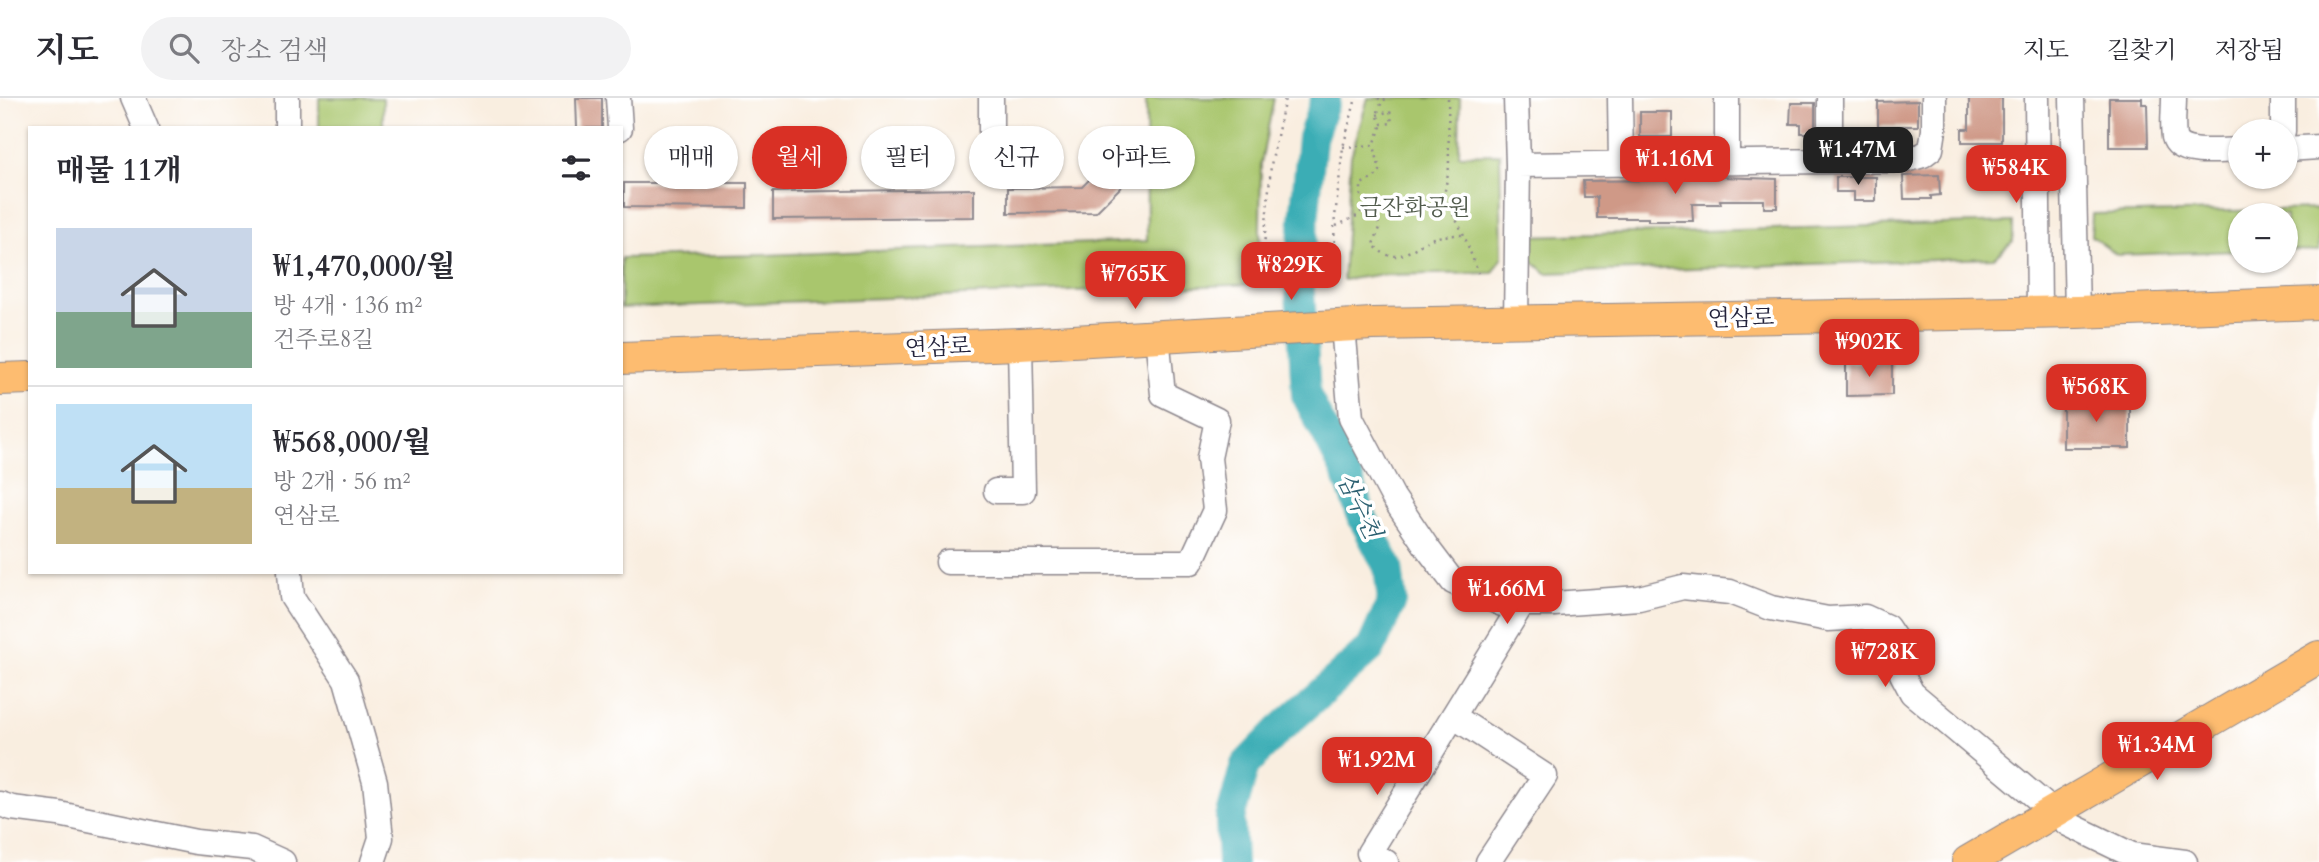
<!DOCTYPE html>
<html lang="ko">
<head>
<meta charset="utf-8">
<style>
	:root { --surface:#fff; --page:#f2f2f3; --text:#2b2b33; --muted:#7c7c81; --line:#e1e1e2; --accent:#d93025 }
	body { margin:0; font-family:Cardo,"Noto Serif KR",serif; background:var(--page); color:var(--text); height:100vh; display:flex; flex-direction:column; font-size:26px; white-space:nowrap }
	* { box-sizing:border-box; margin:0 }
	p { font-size:23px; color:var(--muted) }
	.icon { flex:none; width:38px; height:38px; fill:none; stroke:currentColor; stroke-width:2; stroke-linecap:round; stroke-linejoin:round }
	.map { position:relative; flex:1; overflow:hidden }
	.sheet { position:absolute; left:28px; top:28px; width:595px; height:448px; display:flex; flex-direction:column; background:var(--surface); border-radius:0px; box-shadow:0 2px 5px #0004 }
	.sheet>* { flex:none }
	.hud { position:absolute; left:644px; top:28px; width:665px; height:63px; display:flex; gap:14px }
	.tools { position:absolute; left:2228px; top:21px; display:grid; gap:14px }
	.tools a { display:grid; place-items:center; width:70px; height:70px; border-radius:50%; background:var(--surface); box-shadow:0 2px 5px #0004; font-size:35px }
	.price { position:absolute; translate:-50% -60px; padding:0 16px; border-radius:14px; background:var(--accent); color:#fff; font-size:23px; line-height:46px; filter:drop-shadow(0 2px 4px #0008) }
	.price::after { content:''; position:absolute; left:50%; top:42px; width:21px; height:16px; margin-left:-10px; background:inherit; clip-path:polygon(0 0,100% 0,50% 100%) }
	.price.selected { background:#222; color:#fff }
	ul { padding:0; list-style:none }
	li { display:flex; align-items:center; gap:21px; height:175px; padding:0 28px }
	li+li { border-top:2px solid var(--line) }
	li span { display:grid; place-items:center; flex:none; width:196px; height:140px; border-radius:0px; color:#555 }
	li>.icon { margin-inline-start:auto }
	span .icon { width:84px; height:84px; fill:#fffc; stroke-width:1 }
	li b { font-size:30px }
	h2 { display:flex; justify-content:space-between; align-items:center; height:84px; padding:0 28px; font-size:30px }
	.chip { padding:0 24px; border-radius:32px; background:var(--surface); box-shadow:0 2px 5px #0004; font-size:24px; line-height:63px }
	.chip.selected { background:var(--accent); color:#fff }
	header { display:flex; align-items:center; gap:42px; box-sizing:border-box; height:98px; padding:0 35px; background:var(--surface); border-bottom:2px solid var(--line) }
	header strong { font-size:33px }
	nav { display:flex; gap:38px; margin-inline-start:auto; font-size:24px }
	.search { width:490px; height:63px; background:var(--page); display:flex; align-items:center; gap:18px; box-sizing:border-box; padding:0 24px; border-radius:38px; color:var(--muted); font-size:26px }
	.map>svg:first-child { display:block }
	.green { fill:#a9c66d; stroke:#667454; stroke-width:2 }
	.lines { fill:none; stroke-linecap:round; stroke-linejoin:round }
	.river { stroke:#3badb5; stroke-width:30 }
	.building { fill:#cf9987 }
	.minor-casing { stroke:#8e888e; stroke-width:27 }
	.major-casing { stroke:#8e888e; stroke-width:34 }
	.path { stroke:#8e888e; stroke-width:2.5; stroke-dasharray:2 5; stroke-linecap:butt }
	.minor { stroke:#fff; stroke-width:24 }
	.major { stroke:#fdbc6f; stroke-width:32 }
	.labels { text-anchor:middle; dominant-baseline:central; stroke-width:7; stroke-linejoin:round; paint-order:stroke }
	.park-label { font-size:23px; fill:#515b4c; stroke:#fff }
	.street-label { font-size:23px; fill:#22223b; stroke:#fff }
	.water-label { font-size:24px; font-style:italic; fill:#2d6172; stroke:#fff }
</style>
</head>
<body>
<header>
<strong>지도</strong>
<div class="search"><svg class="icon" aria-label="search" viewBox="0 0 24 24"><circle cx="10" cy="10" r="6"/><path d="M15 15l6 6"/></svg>장소 검색</div>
<nav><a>지도</a><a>길찾기</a><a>저장됨</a></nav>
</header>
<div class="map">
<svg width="2319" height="764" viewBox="0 0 2319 764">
	<rect width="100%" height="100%" fill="#fff"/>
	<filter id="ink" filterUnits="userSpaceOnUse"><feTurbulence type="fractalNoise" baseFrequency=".0143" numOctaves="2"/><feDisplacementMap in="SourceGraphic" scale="14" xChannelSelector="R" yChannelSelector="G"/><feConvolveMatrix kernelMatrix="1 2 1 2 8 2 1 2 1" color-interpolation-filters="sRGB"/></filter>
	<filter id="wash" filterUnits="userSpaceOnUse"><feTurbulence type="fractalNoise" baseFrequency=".00686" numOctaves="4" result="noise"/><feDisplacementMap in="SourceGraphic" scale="28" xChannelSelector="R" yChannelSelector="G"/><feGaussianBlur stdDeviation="1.57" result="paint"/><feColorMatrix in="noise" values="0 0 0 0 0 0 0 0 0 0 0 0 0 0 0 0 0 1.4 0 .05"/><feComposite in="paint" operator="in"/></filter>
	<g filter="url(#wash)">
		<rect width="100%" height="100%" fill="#f9eee0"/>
		<path class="green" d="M 319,0 L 383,0 L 383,30 L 319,30 Z
			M 1146,0 L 1274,0 L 1261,65 L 1259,186 L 621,210 L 621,160 L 763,157 L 1147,143 Z
			M 1368,0 L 1460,0 L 1459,57 L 1500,56 L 1502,160 L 1493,175 L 1377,177 L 1343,182 L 1351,58 Z
			M 2319,111 L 2319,153 L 2286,152 L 2286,117 L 2240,117 L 2240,153 L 2117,157 L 2091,138 L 2092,116 Z
			M 2013,124 L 2013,143 L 1994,160 L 1546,175 L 1529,160 L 1527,138 Z"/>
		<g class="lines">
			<path class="river" d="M 1232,764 L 1230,721 L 1245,667 L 1279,632 L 1371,550 L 1392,503 L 1388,469 L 1362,419 L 1347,377 L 1306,297 L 1299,175 L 1312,40 L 1326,0"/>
		</g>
		<g id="blocks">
			<path class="building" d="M 576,0 L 602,0 L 602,30 L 577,30 Z
				M 1969,0 L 2002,0 L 2002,44 L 1962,44 L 1962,31 L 1969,31 Z
				M 2109,0 L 2142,0 L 2142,6 L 2147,6 L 2148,49 L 2109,49 Z
				M 1918,3 L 1918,28 L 1878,28 L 1878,4 Z
				M 1791,5 L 1815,5 L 1815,35 L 1801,35 L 1801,26 L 1790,26 Z
				M 1640,14 L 1672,14 L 1672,39 L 1640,39 Z
				M 1113,58 L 1132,78 L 1096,114 L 1008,115 L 1008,90 L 1082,89 Z
				M 1939,77 L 1940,97 L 1931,98 L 1931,101 L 1904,101 L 1903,78 Z
				M 1720,79 L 1777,81 L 1777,110 L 1764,110 L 1764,102 L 1720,102 L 1721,106 L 1692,106 L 1693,123 L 1648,123 L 1648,120 L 1597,120 L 1597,99 L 1584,99 L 1583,83 L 1677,82 L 1677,80 Z
				M 1836,79 L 1876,79 L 1876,103 L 1854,103 L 1854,94 L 1836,94 Z
				M 624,85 L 747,85 L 747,110 L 624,109 Z
				M 974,91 L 974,119 L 773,121 L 773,94 Z
				M 1892,264 L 1892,297 L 1846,298 L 1846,265 Z
				M 2063,303 L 2130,303 L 2130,350 L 2063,350 Z"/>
		</g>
	</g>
	<g filter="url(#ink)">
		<use href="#blocks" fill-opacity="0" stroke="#8e888e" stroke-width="2"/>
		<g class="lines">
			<g class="minor-casing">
				<path id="minor" d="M 133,0 L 146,30
					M 287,0 L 287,30
					M 618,0 L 620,30
					M 1516,0 L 1518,67 L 1906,62 L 1923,57 L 1931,51 L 1934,32 L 1934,0
					M 1620,0 L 1621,66
					M 1727,0 L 1727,64
					M 1830,0 L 1830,63
					M 2037,0 L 2039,213
					M 2072,0 L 2077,214
					M 2174,0 C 2174,12 2172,27 2174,39 C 2179,59 2224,52 2240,52
					M 2283,0 L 2283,33
					M 991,35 L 991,0
					M 2286,51 L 2319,49
					M 1516,225 L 1518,67
					M 1343,228 L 1351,320 L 1393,399 L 1428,451 L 1453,484 L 1502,506 L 1554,506 L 1639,500 L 1683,489 L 1730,494 L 1771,510 L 1828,521 L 1865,519 L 1887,529 L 1901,550 L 1902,576 L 1912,595 L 2068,726 L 2132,757 L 2185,764
					M 996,393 L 1023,393 L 1020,246
					M 948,464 L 1191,464 L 1215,412 L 1209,360 L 1217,322 L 1163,296 L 1157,238
					M 290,474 L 292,499 L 346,582 L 375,684 L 381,740 L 373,764
					M 1453,618 L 1545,678 L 1488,764
					M 0,706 L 12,710 L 59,716 L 196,744 L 252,750 L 283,764
					M 1386,764 L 1369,755 L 1522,506"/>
			</g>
			<g class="major-casing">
				<path id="major" d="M 621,260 L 1020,246 L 1372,226 L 2077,214 L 2319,205
					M 0,281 L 30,280
					M 1968,764 L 2319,559"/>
			</g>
			<path class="path" d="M 1378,0 L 1382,3 L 1388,0
				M 1448,0 L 1449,69 L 1444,98 L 1464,137 L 1478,175
				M 1377,17 L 1390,13 L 1392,25 L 1382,26 L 1377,17 L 1382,3
				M 1343,49 L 1374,47 L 1382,26
				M 1367,107 L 1375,114 L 1380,130 L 1373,146 C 1394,171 1410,151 1431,141 C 1441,137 1454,137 1464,137
				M 1336,128 L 1357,118 L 1367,107 L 1361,100 L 1361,86 L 1374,80 L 1380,73 L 1374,47
				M 1336,179 L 1334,128 L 1343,49 L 1356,0
				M 1261,184 L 1271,67 L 1285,0"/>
			<use href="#minor" class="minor"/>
			<use href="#major" class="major"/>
		</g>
	</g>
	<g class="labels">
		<g class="park-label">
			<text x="1415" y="109">금잔화공원</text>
		</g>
		<g class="street-label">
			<text transform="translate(1741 220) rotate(-1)">연삼로</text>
			<text transform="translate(938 249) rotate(-2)">연삼로</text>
		</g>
		<g class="water-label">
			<text transform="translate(1359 408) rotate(64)">삼수천</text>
		</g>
	</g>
</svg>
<div class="tools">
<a>+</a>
<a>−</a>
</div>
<b class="price selected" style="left:1858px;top:89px">₩1.47M</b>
<b class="price" style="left:1675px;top:98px">₩1.16M</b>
<b class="price" style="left:2016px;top:107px">₩584K</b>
<b class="price" style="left:1291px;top:204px">₩829K</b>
<b class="price" style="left:1135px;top:213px">₩765K</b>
<b class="price" style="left:1869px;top:281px">₩902K</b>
<b class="price" style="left:2096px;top:326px">₩568K</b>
<b class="price" style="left:1507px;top:528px">₩1.66M</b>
<b class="price" style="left:1885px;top:591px">₩728K</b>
<b class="price" style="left:2157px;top:684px">₩1.34M</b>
<b class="price" style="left:1377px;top:699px">₩1.92M</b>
<div class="hud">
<a class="chip">매매</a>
<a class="chip selected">월세</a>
<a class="chip">필터</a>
<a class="chip">신규</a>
<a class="chip">아파트</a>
</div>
<section class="sheet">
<h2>매물 11개<svg class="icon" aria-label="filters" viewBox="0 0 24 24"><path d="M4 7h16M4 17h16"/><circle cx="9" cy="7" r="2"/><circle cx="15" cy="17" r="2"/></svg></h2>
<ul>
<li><span style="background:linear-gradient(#c9d6e8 60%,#7fa58c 0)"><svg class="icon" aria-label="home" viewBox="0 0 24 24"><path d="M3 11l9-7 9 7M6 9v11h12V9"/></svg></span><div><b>₩1,470,000/월</b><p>방 4개 · 136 m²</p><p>건주로8길</p></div></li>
<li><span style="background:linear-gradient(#bfe0f5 60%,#c2b280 0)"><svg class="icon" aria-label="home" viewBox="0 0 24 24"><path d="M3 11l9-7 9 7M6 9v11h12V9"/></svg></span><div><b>₩568,000/월</b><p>방 2개 · 56 m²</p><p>연삼로</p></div></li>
</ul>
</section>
</div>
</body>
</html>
